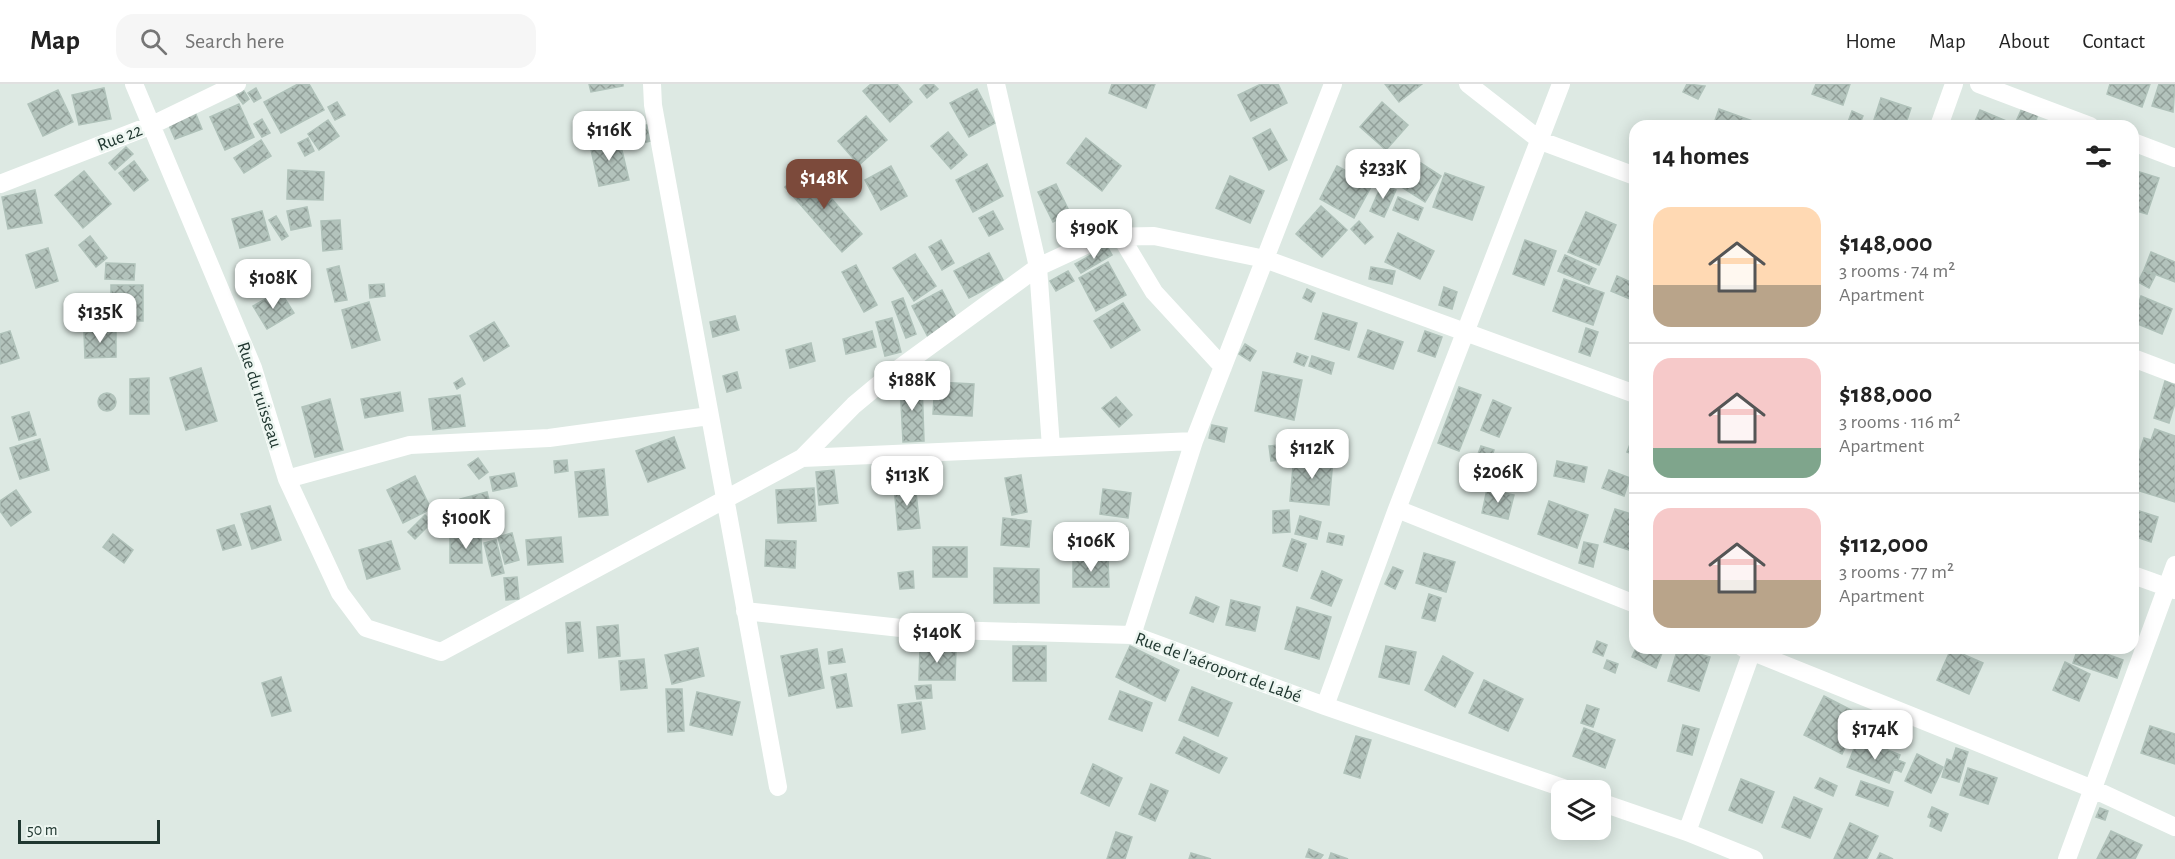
<!DOCTYPE html>
<html lang="en">
<head>
<meta charset="utf-8">
<style>
	:root { --surface:#fff; --page:#f6f6f6; --text:#222; --muted:#767676; --line:#e0e0e0; --accent:#7c4a3b }
	body { margin:0; font-family:"Alegreya Sans",sans-serif; background:var(--page); color:var(--text); height:100vh; display:flex; flex-direction:column; font-size:22px; white-space:nowrap }
	* { box-sizing:border-box; margin:0 }
	p { font-size:20px; color:var(--muted) }
	.icon { flex:none; width:33px; height:33px; fill:none; stroke:currentColor; stroke-width:2; stroke-linecap:round; stroke-linejoin:round }
	.map { position:relative; flex:1; overflow:hidden }
	.sheet { position:absolute; left:1629px; top:36px; width:510px; height:534px; display:flex; flex-direction:column; background:var(--surface); border-radius:18px; box-shadow:0 3px 15px #0003 }
	.sheet>* { flex:none }
	.fabs { position:absolute; left:1551px; top:696px; display:grid; gap:12px }
	.fabs a { display:grid; place-items:center; width:60px; height:60px; border-radius:12px; background:var(--surface); box-shadow:0 3px 15px #0003; font-size:30px }
	.scale { position:absolute; left:18px; bottom:15px; width:142px; box-sizing:border-box; padding-left:6px; border:3px solid #203730; border-top:0; font-size:16px; line-height:21px; white-space:nowrap; color:#203730; -webkit-text-stroke:4px #edf6f1; paint-order:stroke }
	.price { position:absolute; translate:-50% -51px; padding:0 14px; border-radius:12px; background:#fff; color:#222; font-size:20px; line-height:39px; filter:drop-shadow(0 2px 3px #0008) }
	.price::after { content:''; position:absolute; left:50%; top:36px; width:18px; height:14px; margin-left:-9px; background:inherit; clip-path:polygon(0 0,100% 0,50% 100%) }
	.price.active { background:var(--accent); color:#fff }
	ul { padding:0; list-style:none }
	li { display:flex; align-items:center; gap:18px; height:150px; padding:0 24px }
	li+li { border-top:2px solid var(--line) }
	li span { display:grid; place-items:center; flex:none; width:168px; height:120px; border-radius:18px; color:#555 }
	li>.icon { margin-inline-start:auto }
	span .icon { width:72px; height:72px; fill:#fffc; stroke-width:1 }
	li b { font-size:26px }
	h2 { display:flex; justify-content:space-between; align-items:center; height:72px; padding:0 24px; font-size:26px }
	header { display:flex; align-items:center; gap:36px; box-sizing:border-box; height:84px; padding:0 30px; background:var(--surface); border-bottom:2px solid var(--line) }
	header strong { font-size:28px }
	nav { display:flex; gap:33px; margin-inline-start:auto; font-size:21px }
	.search { width:420px; height:54px; background:var(--page); display:flex; align-items:center; gap:15px; box-sizing:border-box; padding:0 21px; border-radius:18px; color:var(--muted); font-size:22px }
	.map>svg:first-child { display:block }
	.building { fill:url(#building-cross-hatch); stroke:#b0c2ba; stroke-width:1.5 }
	.lines { fill:none; stroke-linecap:round; stroke-linejoin:round }
	.minor { stroke:#fff; stroke-width:18 }
	.labels { text-anchor:middle; dominant-baseline:central; stroke-width:5; stroke-linejoin:round; paint-order:stroke }
	.street-label { font-size:18px; fill:#203730; stroke:#edf6f1 }
</style>
</head>
<body>
<header>
<strong>Map</strong>
<div class="search"><svg class="icon" aria-label="search" viewBox="0 0 24 24"><circle cx="10" cy="10" r="6"/><path d="M15 15l6 6"/></svg>Search here</div>
<nav><a>Home</a><a>Map</a><a>About</a><a>Contact</a></nav>
</header>
<div class="map">
<svg width="2175" height="775" viewBox="0 0 2175 775">
	<defs>
		<pattern id="building-cross-hatch" width="8" height="8" patternUnits="userSpaceOnUse" patternTransform="scale(1.5)"><rect width="8" height="8" fill="#b3c3bc"/><path d="M0 0l8 8M0 8l8-8" fill="none" stroke="#919f99"/></pattern>
	</defs>
	<rect width="100%" height="100%" fill="#dde9e3"/>
	<path class="building" d="M 298,0 L 309,0 L 324,26 L 281,49 L 264,18 Z
		M 589,0 L 623,0 L 623,2 L 591,8 Z
		M 871,0 L 897,0 L 912,18 L 890,38 L 863,7 Z
		M 925,0 L 933,0 L 938,5 L 927,14 L 920,5 Z
		M 1112,0 L 1155,0 L 1146,24 L 1109,9 Z
		M 1261,0 L 1278,0 L 1287,19 L 1251,37 L 1238,11 Z
		M 1385,0 L 1422,0 L 1399,18 Z
		M 1687,0 L 1705,2 L 1698,15 L 1683,8 Z
		M 1816,0 L 1850,0 L 1843,21 L 1812,10 Z
		M 2110,0 L 2150,0 L 2142,23 L 2107,10 Z
		M 2159,0 L 2175,0 L 2173,28 L 2152,22 Z
		M 104,4 L 111,35 L 79,41 L 72,11 Z
		M 242,4 L 249,15 L 243,20 L 235,9 Z
		M 256,4 L 261,14 L 254,18 L 248,9 Z
		M 977,5 L 995,39 L 969,53 L 950,19 Z
		M 58,6 L 73,38 L 43,52 L 28,20 Z
		M 1881,14 L 1911,24 L 1905,42 L 1872,42 Z
		M 337,18 L 345,31 L 335,36 L 328,23 Z
		M 1382,18 L 1408,41 L 1386,66 L 1360,43 Z
		M 239,20 L 254,53 L 225,66 L 210,33 Z
		M 2023,22 L 2039,29 L 2033,42 L 2014,42 Z
		M 1719,25 L 1764,41 L 1764,42 L 1713,42 Z
		M 1980,26 L 2011,39 L 2010,42 L 1973,42 Z
		M 1852,27 L 1863,32 L 1859,42 L 1848,38 Z
		M 195,28 L 202,45 L 175,55 L 168,39 Z
		M 866,32 L 887,56 L 859,81 L 838,57 Z
		M 262,35 L 270,49 L 262,53 L 254,40 Z
		M 328,36 L 339,52 L 319,66 L 308,50 Z
		M 647,41 L 651,57 L 642,59 L 638,43 Z
		M 1270,45 L 1287,76 L 1269,86 L 1253,54 Z
		M 948,48 L 967,71 L 951,85 L 931,62 Z
		M 308,54 L 314,67 L 305,72 L 298,59 Z
		M 619,54 L 629,96 L 599,102 L 590,61 Z
		M 1086,54 L 1121,82 L 1102,107 L 1067,79 Z
		M 261,56 L 271,72 L 244,89 L 234,74 Z
		M 126,63 L 133,70 L 115,86 L 109,79 Z
		M 1396,75 L 1407,87 L 1397,97 L 1385,85 Z
		M 1416,76 L 1441,92 L 1425,118 L 1400,102 Z
		M 134,77 L 148,96 L 134,107 L 119,89 Z
		M 987,80 L 1003,112 L 973,128 L 956,96 Z
		M 891,82 L 907,112 L 881,126 L 865,96 Z
		M 1337,82 L 1372,101 L 1354,134 L 1320,115 Z
		M 806,85 L 862,150 L 842,168 L 785,103 Z
		M 288,86 L 324,88 L 323,116 L 287,115 Z
		M 2133,86 L 2159,94 L 2147,130 L 2133,126 Z
		M 84,87 L 111,120 L 83,144 L 55,111 Z
		M 1445,89 L 1484,103 L 1472,136 L 1433,123 Z
		M 1230,92 L 1264,107 L 1250,139 L 1216,124 Z
		M 1056,100 L 1070,129 L 1053,138 L 1038,108 Z
		M 1382,100 L 1396,106 L 1384,133 L 1370,127 Z
		M 35,106 L 42,139 L 8,145 L 2,113 Z
		M 1398,113 L 1423,124 L 1418,136 L 1393,126 Z
		M 1321,122 L 1347,146 L 1322,173 L 1296,150 Z
		M 307,123 L 311,142 L 291,146 L 287,127 Z
		M 262,127 L 270,156 L 240,164 L 232,135 Z
		M 993,127 L 1003,145 L 989,152 L 979,134 Z
		M 1586,128 L 1616,141 L 1599,181 L 1568,168 Z
		M 276,132 L 288,152 L 282,156 L 269,136 Z
		M 340,136 L 342,165 L 323,167 L 321,137 Z
		M 1359,137 L 1373,153 L 1365,160 L 1351,145 Z
		M 1398,149 L 1434,167 L 1420,195 L 1385,178 Z
		M 90,152 L 107,174 L 96,183 L 79,161 Z
		M 941,156 L 954,179 L 942,186 L 929,163 Z
		M 1525,156 L 1556,167 L 1544,201 L 1513,190 Z
		M 1107,162 L 1112,171 L 1081,189 L 1075,180 Z
		M 48,164 L 58,197 L 36,204 L 26,171 Z
		M 2151,168 L 2175,178 L 2175,198 L 2144,186 Z
		M 989,169 L 1003,196 L 969,214 L 954,187 Z
		M 915,170 L 936,202 L 914,217 L 893,184 Z
		M 1565,171 L 1596,185 L 1589,200 L 1558,187 Z
		M 1108,178 L 1126,211 L 1096,227 L 1079,194 Z
		M 106,179 L 135,180 L 134,196 L 105,195 Z
		M 856,181 L 877,221 L 864,228 L 842,188 Z
		M 339,182 L 347,216 L 335,218 L 327,185 Z
		M 1371,183 L 1395,187 L 1392,200 L 1369,195 Z
		M 279,186 L 302,189 L 299,204 L 277,200 Z
		M 2144,186 L 2155,192 L 2149,204 L 2138,198 Z
		M 1068,187 L 1074,197 L 1056,207 L 1050,197 Z
		M 1617,192 L 1635,200 L 1635,217 L 1611,207 Z
		M 1564,195 L 1604,209 L 1593,241 L 1553,227 Z
		M 384,200 L 385,212 L 370,214 L 369,201 Z
		M 111,201 L 143,201 L 143,237 L 111,237 Z
		M 1444,203 L 1457,208 L 1452,225 L 1439,221 Z
		M 1307,205 L 1315,209 L 1311,218 L 1303,214 Z
		M 942,206 L 959,239 L 929,255 L 912,222 Z
		M 280,207 L 294,229 L 267,245 L 253,222 Z
		M 2141,212 L 2172,225 L 2162,250 L 2133,238 Z
		M 903,214 L 916,250 L 906,254 L 892,218 Z
		M 369,218 L 380,256 L 352,264 L 342,226 Z
		M 1123,219 L 1140,246 L 1111,264 L 1094,237 Z
		M 1323,229 L 1357,239 L 1349,266 L 1315,255 Z
		M 735,232 L 739,246 L 713,253 L 710,238 Z
		M 892,234 L 901,268 L 885,272 L 876,238 Z
		M 494,238 L 509,262 L 484,277 L 470,252 Z
		M 1586,244 L 1598,248 L 1590,272 L 1579,268 Z
		M 1368,246 L 1403,258 L 1393,285 L 1358,273 Z
		M 10,247 L 19,274 L 0,280 L 0,250 Z
		M 116,247 L 116,273 L 85,274 L 84,248 Z
		M 872,247 L 876,263 L 846,270 L 843,255 Z
		M 1425,247 L 1442,253 L 1435,273 L 1418,267 Z
		M 811,259 L 815,277 L 790,284 L 786,266 Z
		M 1245,260 L 1256,267 L 1250,277 L 1239,270 Z
		M 1297,269 L 1308,273 L 1304,282 L 1294,278 Z
		M 1312,272 L 1334,279 L 1331,290 L 1309,282 Z
		M 201,284 L 217,337 L 186,346 L 170,294 Z
		M 737,288 L 741,304 L 727,308 L 723,292 Z
		M 1263,288 L 1302,296 L 1294,336 L 1255,327 Z
		M 149,294 L 149,330 L 130,330 L 130,295 Z
		M 462,294 L 465,300 L 457,305 L 454,299 Z
		M 2165,297 L 2175,301 L 2175,319 L 2169,339 L 2154,334 Z
		M 922,298 L 924,357 L 903,358 L 900,299 Z
		M 935,298 L 974,300 L 972,332 L 933,330 Z
		M 1459,303 L 1481,311 L 1459,367 L 1438,359 Z
		M 400,308 L 403,327 L 365,334 L 361,315 Z
		M98 318a9 9 0 1 1 18 0a9 9 0 1 1-18 0Z
		M 460,311 L 465,342 L 433,346 L 429,315 Z
		M 1116,313 L 1132,331 L 1119,343 L 1102,324 Z
		M 330,315 L 343,366 L 315,373 L 302,323 Z
		M 1493,316 L 1511,324 L 1499,353 L 1481,346 Z
		M 29,328 L 36,351 L 19,356 L 12,333 Z
		M 1212,341 L 1227,344 L 1224,358 L 1209,354 Z
		M 2155,345 L 2175,352 L 2175,418 L 2133,405 L 2133,388 L 2144,354 L 2151,356 Z
		M 1635,347 L 1635,371 L 1627,368 Z
		M 674,353 L 685,384 L 648,398 L 636,367 Z
		M 40,355 L 49,386 L 20,395 L 10,364 Z
		M 1278,361 L 1280,376 L 1271,377 L 1269,362 Z
		M 1481,362 L 1494,366 L 1480,405 L 1467,400 Z
		M 1294,371 L 1333,375 L 1329,421 L 1290,417 Z
		M 478,374 L 488,388 L 479,395 L 468,381 Z
		M 567,376 L 568,387 L 555,389 L 554,377 Z
		M 1557,377 L 1587,383 L 1584,398 L 1554,392 Z
		M 604,385 L 608,431 L 579,433 L 575,388 Z
		M 834,386 L 838,419 L 819,421 L 816,388 Z
		M 1609,386 L 1630,394 L 1624,412 L 1602,404 Z
		M 514,389 L 517,402 L 493,407 L 490,393 Z
		M 1021,391 L 1027,428 L 1012,431 L 1005,394 Z
		M 415,392 L 431,425 L 403,439 L 387,406 Z
		M 915,400 L 920,444 L 898,446 L 894,402 Z
		M 814,404 L 816,437 L 778,439 L 776,406 Z
		M 1103,405 L 1131,409 L 1128,434 L 1100,430 Z
		M 1487,405 L 1514,411 L 1508,435 L 1482,429 Z
		M 16,406 L 31,428 L 11,442 L 0,427 L 0,417 Z
		M 487,408 L 495,440 L 467,447 L 460,415 Z
		M 1549,417 L 1588,431 L 1577,464 L 1538,450 Z
		M 270,422 L 281,456 L 252,465 L 241,430 Z
		M 1615,425 L 1635,431 L 1635,468 L 1604,458 Z
		M 2133,425 L 2158,433 L 2151,458 L 2133,452 Z
		M 1289,426 L 1290,448 L 1273,449 L 1273,427 Z
		M 425,431 L 432,438 L 415,455 L 408,448 Z
		M 1300,432 L 1321,438 L 1317,455 L 1295,450 Z
		M 1003,434 L 1031,437 L 1029,463 L 1001,461 Z
		M 234,441 L 241,461 L 223,466 L 217,446 Z
		M 1057,443 L 1126,443 L 1126,467 L 1057,466 Z
		M 512,449 L 519,476 L 505,480 L 498,453 Z
		M 1329,449 L 1344,452 L 1342,461 L 1327,458 Z
		M 113,450 L 133,466 L 124,479 L 103,463 Z
		M 481,453 L 482,479 L 450,479 L 450,454 Z
		M 561,453 L 563,478 L 528,481 L 526,456 Z
		M 1292,455 L 1306,460 L 1297,487 L 1283,482 Z
		M 496,456 L 504,489 L 492,492 L 484,459 Z
		M 766,456 L 796,457 L 795,484 L 765,482 Z
		M 391,457 L 400,485 L 367,495 L 359,466 Z
		M 1584,458 L 1598,461 L 1593,483 L 1579,479 Z
		M 933,463 L 967,463 L 967,493 L 933,493 Z
		M 1424,469 L 1455,478 L 1446,508 L 1416,499 Z
		M 1073,474 L 1108,474 L 1109,503 L 1073,503 Z
		M 1393,483 L 1403,487 L 1395,505 L 1385,500 Z
		M 994,484 L 1039,485 L 1039,519 L 994,519 Z
		M 913,487 L 914,504 L 900,505 L 898,489 Z
		M 1322,487 L 1342,496 L 1331,522 L 1311,514 Z
		M 517,493 L 519,515 L 506,516 L 504,494 Z
		M 1429,510 L 1441,514 L 1435,537 L 1422,534 Z
		M 1196,513 L 1219,523 L 1213,538 L 1190,529 Z
		M 1231,516 L 1260,523 L 1255,547 L 1226,541 Z
		M 1297,523 L 1331,533 L 1319,575 L 1285,565 Z
		M 580,538 L 583,567 L 568,569 L 566,539 Z
		M 618,541 L 620,572 L 599,574 L 597,543 Z
		M 1597,557 L 1607,561 L 1603,572 L 1593,568 Z
		M 1013,562 L 1046,562 L 1046,597 L 1013,597 Z
		M 1130,562 L 1179,586 L 1165,617 L 1116,593 Z
		M 1386,562 L 1416,568 L 1409,600 L 1379,593 Z
		M 920,563 L 956,564 L 955,596 L 919,596 Z
		M 698,564 L 704,592 L 672,600 L 665,571 Z
		M 1636,564 L 1664,564 L 1656,584 L 1632,573 Z
		M 1678,564 L 1710,573 L 1699,607 L 1668,597 Z
		M 2078,564 L 2090,564 L 2123,576 L 2117,594 L 2073,579 Z
		M 817,565 L 824,604 L 789,612 L 781,572 Z
		M 842,565 L 845,578 L 829,580 L 828,568 Z
		M 1951,565 L 1983,579 L 1969,610 L 1937,596 Z
		M 1443,572 L 1473,589 L 1455,623 L 1425,606 Z
		M 644,575 L 647,604 L 621,606 L 619,577 Z
		M 1607,576 L 1618,580 L 1615,589 L 1604,584 Z
		M 2065,578 L 2090,590 L 2079,617 L 2053,606 Z
		M 846,590 L 852,622 L 837,624 L 831,593 Z
		M 281,593 L 291,627 L 272,632 L 262,599 Z
		M 1484,596 L 1523,615 L 1508,647 L 1469,629 Z
		M 931,601 L 932,614 L 917,615 L 915,602 Z
		M 1192,603 L 1232,619 L 1218,652 L 1179,636 Z
		M 666,605 L 682,605 L 684,647 L 668,648 Z
		M 1120,607 L 1152,619 L 1142,647 L 1109,635 Z
		M 697,608 L 740,618 L 732,651 L 690,641 Z
		M 1824,612 L 1861,631 L 1842,670 L 1804,651 Z
		M 921,618 L 925,645 L 902,649 L 898,621 Z
		M 1587,621 L 1599,625 L 1593,643 L 1581,639 Z
		M 1683,641 L 1699,645 L 1692,671 L 1677,667 Z
		M 2150,642 L 2175,650 L 2175,680 L 2141,669 Z
		M 1584,644 L 1615,656 L 1605,684 L 1573,672 Z
		M 1356,652 L 1371,656 L 1360,694 L 1344,689 Z
		M 1184,653 L 1227,674 L 1219,689 L 1176,669 Z
		M 1858,654 L 1900,671 L 1898,676 L 1905,679 L 1901,688 L 1894,685 L 1889,699 L 1847,683 Z
		M 1956,664 L 1968,668 L 1959,698 L 1942,693 L 1947,675 L 1952,677 Z
		M 1917,670 L 1943,683 L 1931,709 L 1905,697 Z
		M 1093,680 L 1122,694 L 1109,722 L 1081,709 Z
		M 1968,684 L 1997,694 L 1988,720 L 1960,711 Z
		M 1820,694 L 1837,702 L 1833,712 L 1815,704 Z
		M 1741,695 L 1774,708 L 1762,739 L 1729,726 Z
		M 1861,697 L 1893,708 L 1888,722 L 1856,711 Z
		M 1151,700 L 1168,707 L 1155,737 L 1139,730 Z
		M 1794,713 L 1822,725 L 1810,754 L 1782,743 Z
		M 1932,723 L 1948,730 L 1941,747 L 1930,742 L 1932,735 L 1928,733 Z
		M 2100,724 L 2108,727 L 2105,736 L 2096,733 Z
		M 1850,739 L 1878,752 L 1867,775 L 1834,775 Z
		M 2111,747 L 2142,761 L 2135,775 L 2097,775 Z
		M 1116,748 L 1132,753 L 1125,775 L 1107,775 Z
		M 1309,765 L 1323,771 L 1320,775 L 1306,773 Z
		M 1191,769 L 1211,775 L 1189,775 Z
		M 1331,769 L 1348,775 L 1329,775 Z
		M 1880,769 L 1893,775 L 1877,775 Z"/>
	<g class="lines">
		<path class="minor" d="M 134,0 L 253,284 L 287,395 L 340,509 L 366,544 L 441,568 L 802,374 L 1194,357
			M 652,0 L 653,21 L 778,703
			M 996,0 L 1038,183 L 1051,363
			M 1468,0 L 1541,57 L 1635,92
			M 1979,0 L 2090,42
			M 1939,42 L 1954,0
			M 2133,58 L 2175,74
			M 0,100 L 152,41 L 237,0
			M 1121,153 L 1154,208 L 1223,283
			M 2133,274 L 2175,290
			M 802,374 L 854,321 L 890,291 L 1038,183 L 1103,153 L 1154,152 L 1265,175 L 1635,310
			M 287,395 L 410,361 L 549,354 L 709,332
			M 1397,425 L 1635,520
			M 2133,491 L 2175,506
			M 745,527 L 910,545 L 1132,551 L 1325,622 L 1569,706
			M 1132,551 L 1194,357 L 1333,0
			M 1743,564 L 2093,705 L 2175,743
			M 1325,622 L 1397,425 L 1561,0
			M 1600,718 L 1687,748 L 1754,775
			M 1687,748 L 1753,564
			M 2067,775 L 2175,481"/>
	</g>
	<g class="labels">
		<g class="street-label">
			<text transform="translate(120 54) rotate(-21)">Rue 22</text>
			<text transform="translate(259 311) rotate(72)">Rue du ruisseau</text>
			<text transform="translate(1218 584) rotate(20)">Rue de l'aéroport de Labé</text>
		</g>
	</g>
</svg>
<div class="fabs">
<a><svg class="icon" aria-label="layers" viewBox="0 0 24 24"><path d="M12 4l9 5-9 5-9-5zM3 14l9 5 9-5"/></svg></a>
</div>
<div class="scale">50 m</div>
<b class="price" style="left:609px;top:78px">$116K</b>
<b class="price" style="left:1383px;top:116px">$233K</b>
<b class="price active" style="left:824px;top:126px">$148K</b>
<b class="price" style="left:1094px;top:176px">$190K</b>
<b class="price" style="left:273px;top:226px">$108K</b>
<b class="price" style="left:100px;top:260px">$135K</b>
<b class="price" style="left:912px;top:328px">$188K</b>
<b class="price" style="left:1312px;top:396px">$112K</b>
<b class="price" style="left:1498px;top:420px">$206K</b>
<b class="price" style="left:907px;top:423px">$113K</b>
<b class="price" style="left:466px;top:466px">$100K</b>
<b class="price" style="left:1091px;top:489px">$106K</b>
<b class="price" style="left:937px;top:580px">$140K</b>
<b class="price" style="left:1875px;top:677px">$174K</b>
<section class="sheet">
<h2>14 homes<svg class="icon" aria-label="filters" viewBox="0 0 24 24"><path d="M4 7h16M4 17h16"/><circle cx="9" cy="7" r="2"/><circle cx="15" cy="17" r="2"/></svg></h2>
<ul>
<li><span style="background:linear-gradient(#ffd9b3 65%,#b9a48a 0)"><svg class="icon" aria-label="home" viewBox="0 0 24 24"><path d="M3 11l9-7 9 7M6 9v11h12V9"/></svg></span><div><b>$148,000</b><p>3 rooms · 74 m²</p><p>Apartment</p></div></li>
<li><span style="background:linear-gradient(#f6c9c9 75%,#7fa58c 0)"><svg class="icon" aria-label="home" viewBox="0 0 24 24"><path d="M3 11l9-7 9 7M6 9v11h12V9"/></svg></span><div><b>$188,000</b><p>3 rooms · 116 m²</p><p>Apartment</p></div></li>
<li><span style="background:linear-gradient(#f6c9c9 60%,#b9a48a 0)"><svg class="icon" aria-label="home" viewBox="0 0 24 24"><path d="M3 11l9-7 9 7M6 9v11h12V9"/></svg></span><div><b>$112,000</b><p>3 rooms · 77 m²</p><p>Apartment</p></div></li>
</ul>
</section>
</div>
</body>
</html>
